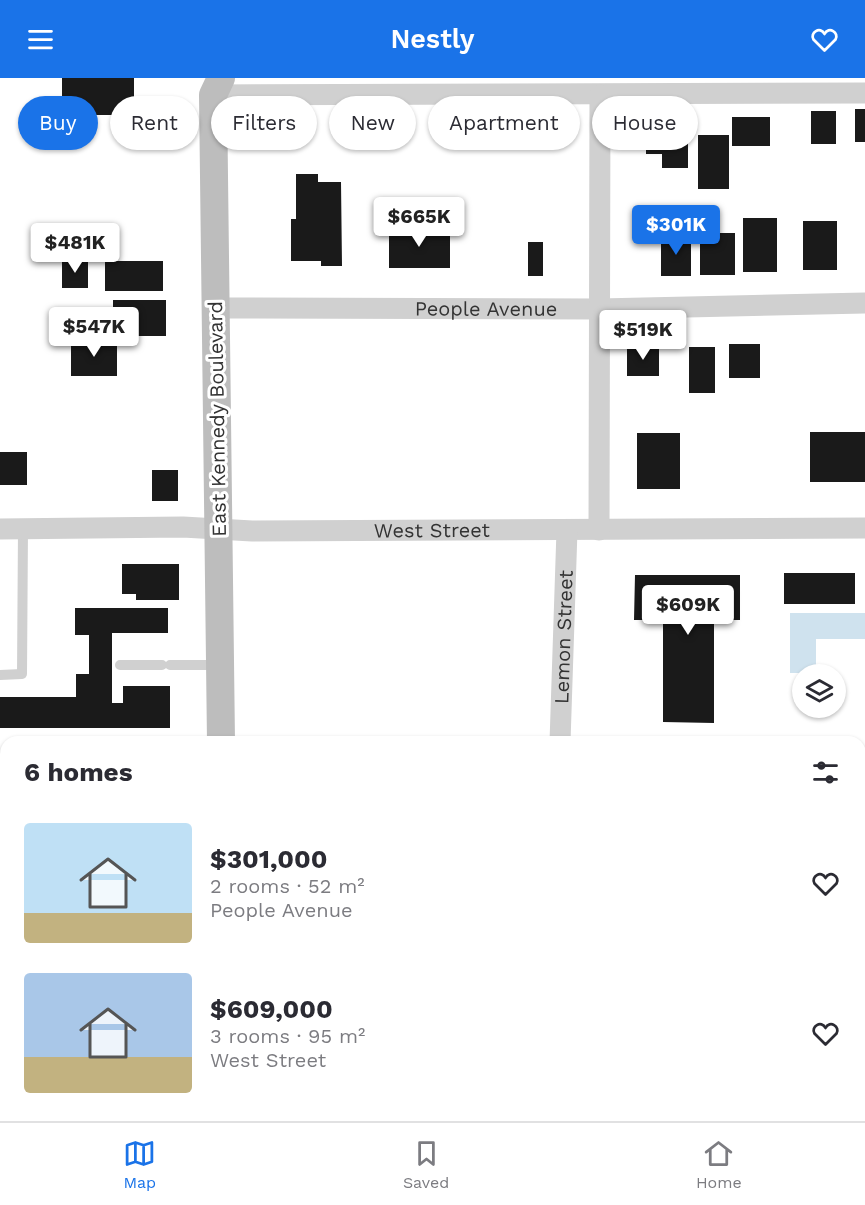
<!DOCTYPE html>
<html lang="en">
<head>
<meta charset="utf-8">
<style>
	:root { --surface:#fff; --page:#f2f2f3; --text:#2b2b33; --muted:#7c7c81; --line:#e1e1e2; --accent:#1a73e8 }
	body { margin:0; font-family:"Work Sans",sans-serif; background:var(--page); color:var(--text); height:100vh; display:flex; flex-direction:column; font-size:22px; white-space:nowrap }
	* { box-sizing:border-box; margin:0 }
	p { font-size:20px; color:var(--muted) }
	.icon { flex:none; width:33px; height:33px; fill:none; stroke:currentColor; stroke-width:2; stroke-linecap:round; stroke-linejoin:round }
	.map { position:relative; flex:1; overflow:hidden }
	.details { position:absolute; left:0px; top:658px; width:866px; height:386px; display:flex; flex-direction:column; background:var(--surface); border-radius:18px 18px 0 0; box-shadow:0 2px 4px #0004 }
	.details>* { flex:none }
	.top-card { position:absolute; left:18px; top:18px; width:830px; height:54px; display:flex; gap:12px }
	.controls { position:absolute; left:792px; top:586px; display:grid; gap:12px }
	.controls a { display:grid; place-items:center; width:54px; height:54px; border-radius:50%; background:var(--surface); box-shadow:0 2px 4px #0004; font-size:30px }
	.price { position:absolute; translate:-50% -51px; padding:0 14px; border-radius:6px; background:#fff; color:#222; font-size:20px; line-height:39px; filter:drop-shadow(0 2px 3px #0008) }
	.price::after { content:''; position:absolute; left:50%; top:36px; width:18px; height:14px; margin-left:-9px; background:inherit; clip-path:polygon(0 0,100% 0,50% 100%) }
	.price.on { background:var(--accent); color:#fff }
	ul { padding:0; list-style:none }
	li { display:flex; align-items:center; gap:18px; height:150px; padding:0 24px }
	li span { display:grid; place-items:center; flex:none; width:168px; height:120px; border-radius:6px; color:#555 }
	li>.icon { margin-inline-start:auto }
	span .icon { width:72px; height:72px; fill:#fffc; stroke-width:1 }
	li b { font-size:26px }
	h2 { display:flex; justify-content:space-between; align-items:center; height:72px; padding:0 24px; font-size:26px }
	.pill { padding:0 21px; border-radius:27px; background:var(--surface); box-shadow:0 2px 4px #0004; font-size:21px; line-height:54px }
	.pill.on { background:var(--accent); color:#fff }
	header { display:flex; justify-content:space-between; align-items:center; height:78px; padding:0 24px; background:var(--accent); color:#fff; font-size:27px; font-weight:600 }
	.tab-bar { display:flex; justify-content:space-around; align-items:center; height:84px; border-top:2px solid var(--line); background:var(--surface); font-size:16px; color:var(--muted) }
	.tab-bar a { display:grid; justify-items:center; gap:3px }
	.tab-bar .on { color:var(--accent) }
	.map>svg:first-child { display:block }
	.water { fill:#cfe2ee }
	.building { fill:#1a1a1a }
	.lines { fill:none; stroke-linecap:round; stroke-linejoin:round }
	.service { stroke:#d0d0d0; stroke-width:10 }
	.minor { stroke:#d0d0d0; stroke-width:21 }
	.secondary { stroke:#bdbdbd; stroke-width:28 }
	.labels { text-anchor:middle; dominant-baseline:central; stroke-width:6; stroke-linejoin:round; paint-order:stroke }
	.street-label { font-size:20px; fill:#333; stroke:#fff }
</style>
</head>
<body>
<header><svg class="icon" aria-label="menu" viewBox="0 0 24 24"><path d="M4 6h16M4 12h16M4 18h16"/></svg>Nestly<svg class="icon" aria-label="heart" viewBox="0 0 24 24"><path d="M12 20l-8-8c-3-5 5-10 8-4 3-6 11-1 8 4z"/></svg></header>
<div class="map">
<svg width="865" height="1043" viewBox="0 0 865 1043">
	<rect width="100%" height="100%" fill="#fff"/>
	<path class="water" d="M 790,535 L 865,535 L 865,561 L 816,561 L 816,595 L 790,595 Z"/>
	<path class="building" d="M 62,0 L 134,0 L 134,37 L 62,37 Z
		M 855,31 L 865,31 L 865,64 L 855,64 Z
		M 811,33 L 836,33 L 836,66 L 811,66 Z
		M 732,39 L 770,39 L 770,68 L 732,68 Z
		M 646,43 L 688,43 L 688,90 L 662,90 L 662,76 L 646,76 Z
		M 698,57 L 729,57 L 729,111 L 698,111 Z
		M 296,96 L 318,96 L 318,104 L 341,104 L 342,188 L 321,188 L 321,183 L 291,183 L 291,141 L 296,141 Z
		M 743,140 L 777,140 L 777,194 L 743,194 Z
		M 803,143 L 837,143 L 837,192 L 803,192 Z
		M 389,151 L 450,151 L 450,190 L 389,190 Z
		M 700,155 L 735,155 L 735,197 L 700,197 Z
		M 661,158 L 691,158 L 691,198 L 661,198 Z
		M 528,164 L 543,164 L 543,198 L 528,198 Z
		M 62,182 L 88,182 L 88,210 L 62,210 Z
		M 105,183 L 163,183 L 163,213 L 105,213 Z
		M 113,222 L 166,222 L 166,258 L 113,258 Z
		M 71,263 L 117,263 L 117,298 L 71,298 Z
		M 729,266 L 760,266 L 760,300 L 729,300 Z
		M 627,268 L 659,268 L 659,298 L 627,298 Z
		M 689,269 L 715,269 L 715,315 L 689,315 Z
		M 810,354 L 865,354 L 865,404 L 810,404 Z
		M 637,355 L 680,355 L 680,411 L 637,411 Z
		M 0,374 L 27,374 L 27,407 L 0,407 Z
		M 152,392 L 178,392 L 178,423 L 152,423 Z
		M 122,486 L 179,486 L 179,522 L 136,522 L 136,516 L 122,516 Z
		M 784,495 L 855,495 L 855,526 L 784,526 Z
		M 635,497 L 740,497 L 740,542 L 714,542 L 714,645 L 663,644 L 663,542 L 634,542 Z
		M 75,530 L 168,530 L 168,555 L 112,555 L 112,625 L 123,625 L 123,608 L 170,608 L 170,650 L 0,650 L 0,619 L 76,619 L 76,596 L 89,596 L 89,557 L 75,557 Z"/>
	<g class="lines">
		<path class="service" d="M 120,587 L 162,587
			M 170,587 L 219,587
			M 0,597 L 22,596 L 23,450"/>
		<g class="minor">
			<path d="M 213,17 L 865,15"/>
			<path id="s1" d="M 216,230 L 600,231 L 865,225"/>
			<path id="s2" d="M 0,451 L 183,449 L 252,453 L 865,450"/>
			<path d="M 599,452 L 600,17"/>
			<path id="s3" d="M 560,664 L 567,452"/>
			<path d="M 860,748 L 865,748"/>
			<path d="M 0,921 L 6,921"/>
			<path d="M 860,1013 L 865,1013"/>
			<path d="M 553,1043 L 553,1038"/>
			<path d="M 787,1043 L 787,1038"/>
		</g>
		<path class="secondary" d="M 221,664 L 213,17 L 221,0
			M 225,1038 L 225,1043"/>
	</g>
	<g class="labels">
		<g class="street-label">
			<text stroke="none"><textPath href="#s1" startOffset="270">People Avenue</textPath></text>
			<text transform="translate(217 341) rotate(-91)">East Kennedy Boulevard</text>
			<text stroke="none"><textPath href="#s2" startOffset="432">West Street</textPath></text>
			<text stroke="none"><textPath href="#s3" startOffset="105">Lemon Street</textPath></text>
		</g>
	</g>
</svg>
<div class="controls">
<a><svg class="icon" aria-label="layers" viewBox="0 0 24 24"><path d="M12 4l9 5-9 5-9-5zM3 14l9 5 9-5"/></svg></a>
</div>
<b class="price" style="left:419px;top:170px">$665K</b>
<b class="price on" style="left:676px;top:178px">$301K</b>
<b class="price" style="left:75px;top:196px">$481K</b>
<b class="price" style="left:94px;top:280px">$547K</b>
<b class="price" style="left:643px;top:283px">$519K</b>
<b class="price" style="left:688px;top:558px">$609K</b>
<div class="top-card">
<a class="pill on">Buy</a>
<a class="pill">Rent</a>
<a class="pill">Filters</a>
<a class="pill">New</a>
<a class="pill">Apartment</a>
<a class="pill">House</a>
</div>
<section class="details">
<h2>6 homes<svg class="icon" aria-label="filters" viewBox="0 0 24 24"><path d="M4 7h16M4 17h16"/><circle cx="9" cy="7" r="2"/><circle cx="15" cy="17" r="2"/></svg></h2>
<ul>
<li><span style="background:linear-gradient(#bfe0f5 75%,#c2b280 0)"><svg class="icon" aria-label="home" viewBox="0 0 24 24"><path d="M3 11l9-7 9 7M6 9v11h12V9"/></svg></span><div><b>$301,000</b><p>2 rooms · 52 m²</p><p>People Avenue</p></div><svg class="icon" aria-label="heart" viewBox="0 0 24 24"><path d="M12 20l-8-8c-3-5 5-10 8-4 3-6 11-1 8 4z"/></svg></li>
<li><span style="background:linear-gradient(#a9c7e8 70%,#c2b280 0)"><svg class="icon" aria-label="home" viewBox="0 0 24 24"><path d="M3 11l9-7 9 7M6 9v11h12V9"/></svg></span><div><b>$609,000</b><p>3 rooms · 95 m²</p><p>West Street</p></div><svg class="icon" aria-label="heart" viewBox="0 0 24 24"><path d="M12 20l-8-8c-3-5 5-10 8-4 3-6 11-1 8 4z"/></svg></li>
</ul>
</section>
</div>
<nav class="tab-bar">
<a class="on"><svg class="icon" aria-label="map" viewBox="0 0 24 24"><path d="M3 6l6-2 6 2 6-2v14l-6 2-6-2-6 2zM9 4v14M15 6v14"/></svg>Map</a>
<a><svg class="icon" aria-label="saved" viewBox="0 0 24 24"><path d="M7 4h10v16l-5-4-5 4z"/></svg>Saved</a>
<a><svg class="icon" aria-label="home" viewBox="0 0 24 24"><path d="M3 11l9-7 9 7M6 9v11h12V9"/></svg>Home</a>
</nav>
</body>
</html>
